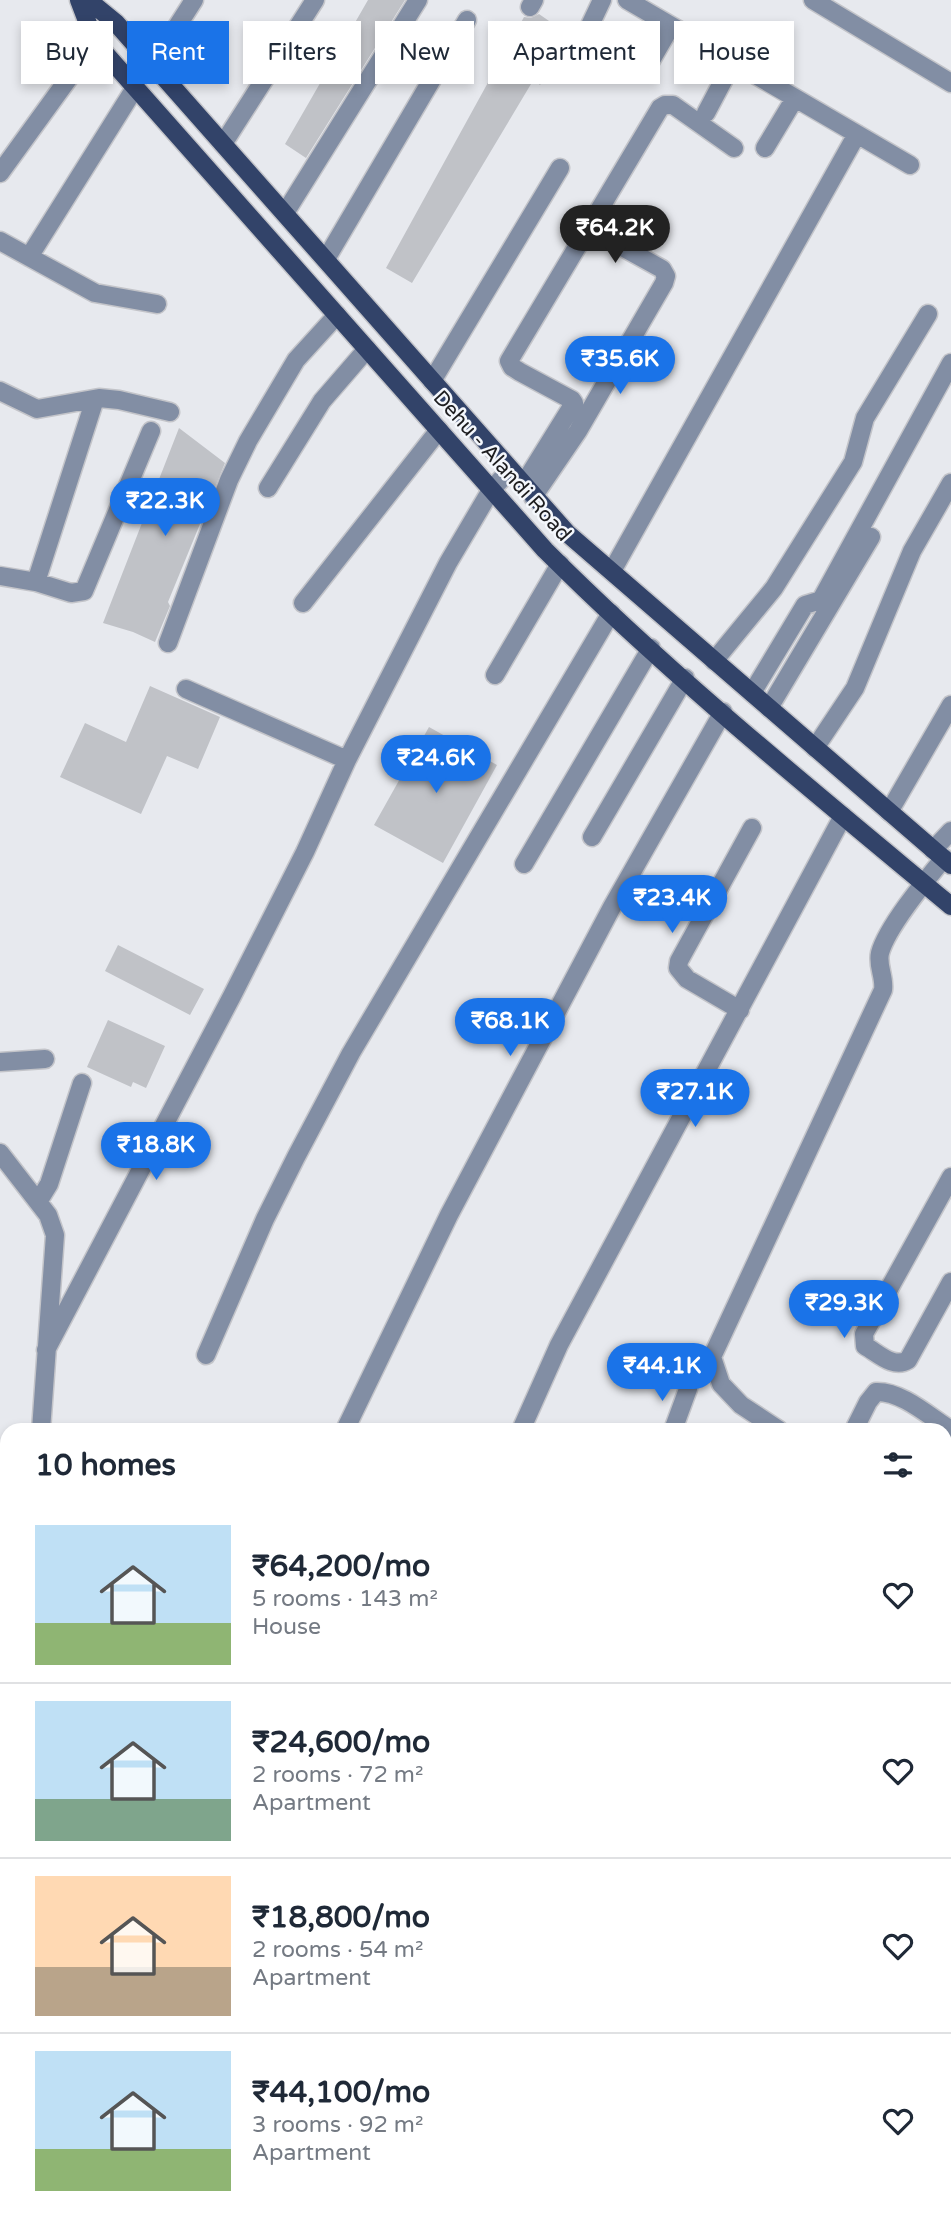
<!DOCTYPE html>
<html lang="en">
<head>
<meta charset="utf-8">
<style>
	:root { --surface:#fff; --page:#f6f6f7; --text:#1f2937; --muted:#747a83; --line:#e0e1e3; --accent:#1a73e8 }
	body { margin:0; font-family:"Varela Round",sans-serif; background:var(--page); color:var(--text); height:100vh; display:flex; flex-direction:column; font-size:26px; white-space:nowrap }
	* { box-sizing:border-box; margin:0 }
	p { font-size:23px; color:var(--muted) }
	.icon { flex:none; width:38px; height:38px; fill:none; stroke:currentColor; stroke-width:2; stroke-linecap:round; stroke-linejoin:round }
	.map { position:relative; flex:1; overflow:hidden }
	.drawer { position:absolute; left:0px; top:1423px; width:952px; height:800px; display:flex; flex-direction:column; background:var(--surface); border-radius:21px 21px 0 0; box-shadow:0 4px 10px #0003 }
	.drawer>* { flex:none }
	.guide { position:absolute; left:21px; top:21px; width:910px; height:63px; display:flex; gap:14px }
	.price { position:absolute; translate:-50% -60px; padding:0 16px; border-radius:24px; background:var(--accent); color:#fff; font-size:23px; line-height:46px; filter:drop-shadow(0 2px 4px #0008) }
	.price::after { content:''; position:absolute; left:50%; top:42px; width:21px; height:16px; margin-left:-10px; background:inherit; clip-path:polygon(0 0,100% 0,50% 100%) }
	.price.current { background:#222; color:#fff }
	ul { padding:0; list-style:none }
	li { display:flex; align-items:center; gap:21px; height:175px; padding:0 35px }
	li+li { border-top:2px solid var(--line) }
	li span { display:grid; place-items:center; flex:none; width:196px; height:140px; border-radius:0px; color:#555 }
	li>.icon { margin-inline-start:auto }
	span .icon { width:84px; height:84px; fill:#fffc; stroke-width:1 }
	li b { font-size:30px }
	h2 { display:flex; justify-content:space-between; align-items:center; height:84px; padding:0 35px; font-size:30px }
	.chip { padding:0 24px; border-radius:0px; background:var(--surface); box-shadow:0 4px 10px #0003; font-size:24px; line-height:63px }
	.chip.current { background:var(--accent); color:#fff }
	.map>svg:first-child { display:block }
	.building { fill:#c0c2c7 }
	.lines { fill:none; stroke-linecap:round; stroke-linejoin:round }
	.minor-casing { stroke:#c3c4c9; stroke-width:21 }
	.major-casing { stroke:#c3c4c9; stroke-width:21 }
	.minor { stroke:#828ea4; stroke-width:18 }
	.major { stroke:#324369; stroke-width:18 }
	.labels { text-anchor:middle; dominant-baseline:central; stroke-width:5; stroke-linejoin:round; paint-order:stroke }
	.street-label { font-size:21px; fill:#1d1d1f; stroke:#f4f7fc }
</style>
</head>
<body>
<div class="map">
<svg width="951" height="2222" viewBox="0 0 951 2222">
	<rect width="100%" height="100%" fill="#e7e9ee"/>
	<path class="building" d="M 368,0 L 405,0 L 306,158 L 285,144 Z
		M 539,14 L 572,37 L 540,85 L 534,79 L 412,283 L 386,268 L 524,17 L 531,18 Z
		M 179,428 L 225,463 L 168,602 L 170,606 L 155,642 L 133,632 L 103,623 Z
		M 150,686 L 220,717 L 198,769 L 167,756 L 141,814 L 60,777 L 85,723 L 126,742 Z
		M 429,727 L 497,765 L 443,863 L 374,825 Z
		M 118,945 L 204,989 L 190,1015 L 105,971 Z
		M 108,1020 L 165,1046 L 146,1088 L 133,1082 L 131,1087 L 87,1067 Z"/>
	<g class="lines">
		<g class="minor-casing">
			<path id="minor" d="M 627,0 L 910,165
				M 813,0 L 951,83
				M 530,7 L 534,0
				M 584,38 L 602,0
				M 153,64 L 194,0
				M 646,69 L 671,26
				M 706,113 L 733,62
				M 223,144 L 315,0
				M 765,148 L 795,98
				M 0,173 L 95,42
				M 285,213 L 418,0
				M 0,241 L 95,293 L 157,304
				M 29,257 L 135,88
				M 326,259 L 467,20
				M 432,381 L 560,168
				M 0,391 L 37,409 L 99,398 L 119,400 L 170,412
				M 523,485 L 574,403 L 572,400 L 520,372 L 512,367 L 509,361 L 660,108 L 665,105 L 673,105 L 734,148
				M 268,488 L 322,401 L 367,349
				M 533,497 L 578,431 L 664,283 L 666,276 L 662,269 L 588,228
				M 612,571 L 857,134
				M 0,576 L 36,582 L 95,399
				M 36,582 L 71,593 L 84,591 L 151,431
				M 303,603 L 439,430
				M 168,643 L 229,480 L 248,441 L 296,360 L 337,315
				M 714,661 L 774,588 L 853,462 L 865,418 L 928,314
				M 495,675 L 560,564
				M 186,689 L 347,760
				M 752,693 L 805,605 L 821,600 L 951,363
				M 769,708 L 871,537
				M 815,748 L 855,688 L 912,551 L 951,483
				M 889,812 L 951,705
				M 592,837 L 685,678
				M 933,850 L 951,831
				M 524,864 L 651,648
				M 740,1010 L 687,979 L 678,968 L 679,961 L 752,828
				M 0,1062 L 45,1059
				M 0,1153 L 48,1215 L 55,1235 L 41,1430
				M 951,1177 L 864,1334 L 865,1346 C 878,1353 893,1369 908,1360 L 951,1282
				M 38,1202 L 49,1184 L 82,1083
				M 46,1350 L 232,996 L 305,852 L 347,760 L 448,563 L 491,490 L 510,470
				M 206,1355 L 265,1219 L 296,1157 L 351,1053 L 611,613
				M 345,1430 L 449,1215 L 612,907 L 723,712
				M 521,1430 L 559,1345 L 843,816
				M 673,1430 L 688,1389
				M 779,1430 L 741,1405 L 721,1384 L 712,1357 L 883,990 C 885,977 877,966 880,953 C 887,927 926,880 944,858
				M 854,1430 L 868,1402 L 876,1392 C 902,1391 930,1417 951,1430
				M 0,1468 L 7,1470
				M 945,1498 L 951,1488
				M 945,1915 L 951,1902
				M 0,2020 L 7,1978
				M 0,2091 L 7,2095
				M 237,2216 L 249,2222
				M 425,2216 L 438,2222
				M 590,2216 L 596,2222
				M 804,2222 L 807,2216"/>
		</g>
		<g class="major-casing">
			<path id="major" d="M 79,0 L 95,42 L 545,550 C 671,676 814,792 951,906
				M 88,0 L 116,23 L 567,533 L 951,865"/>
		</g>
		<use href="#minor" class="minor"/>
		<use href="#major" class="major"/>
	</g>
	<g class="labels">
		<g class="street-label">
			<text transform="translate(502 466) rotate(48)">Dehu - Alandi Road</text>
		</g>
	</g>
</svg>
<b class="price current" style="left:615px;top:265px">₹64.2K</b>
<b class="price" style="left:620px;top:396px">₹35.6K</b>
<b class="price" style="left:165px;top:538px">₹22.3K</b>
<b class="price" style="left:436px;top:795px">₹24.6K</b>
<b class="price" style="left:672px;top:935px">₹23.4K</b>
<b class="price" style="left:510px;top:1058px">₹68.1K</b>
<b class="price" style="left:695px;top:1129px">₹27.1K</b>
<b class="price" style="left:156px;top:1182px">₹18.8K</b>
<b class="price" style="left:844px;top:1340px">₹29.3K</b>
<b class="price" style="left:662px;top:1403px">₹44.1K</b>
<div class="guide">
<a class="chip">Buy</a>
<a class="chip current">Rent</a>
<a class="chip">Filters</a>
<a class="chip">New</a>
<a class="chip">Apartment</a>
<a class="chip">House</a>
</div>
<section class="drawer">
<h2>10 homes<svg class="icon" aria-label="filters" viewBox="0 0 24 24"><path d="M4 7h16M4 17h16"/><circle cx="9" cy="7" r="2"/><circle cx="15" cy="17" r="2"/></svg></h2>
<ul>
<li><span style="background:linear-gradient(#bfe0f5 70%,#8fb573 0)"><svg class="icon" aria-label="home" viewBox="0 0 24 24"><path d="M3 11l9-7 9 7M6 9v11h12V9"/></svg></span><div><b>₹64,200/mo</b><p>5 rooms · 143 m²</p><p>House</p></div><svg class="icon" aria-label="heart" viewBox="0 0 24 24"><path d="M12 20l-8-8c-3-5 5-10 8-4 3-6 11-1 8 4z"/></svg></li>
<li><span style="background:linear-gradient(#bfe0f5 70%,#7fa58c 0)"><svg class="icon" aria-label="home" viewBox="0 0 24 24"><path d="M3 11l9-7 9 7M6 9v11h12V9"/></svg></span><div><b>₹24,600/mo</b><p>2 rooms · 72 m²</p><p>Apartment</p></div><svg class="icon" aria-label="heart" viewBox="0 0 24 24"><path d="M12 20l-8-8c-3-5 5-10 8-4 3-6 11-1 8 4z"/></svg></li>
<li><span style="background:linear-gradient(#ffd9b3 65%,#b9a48a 0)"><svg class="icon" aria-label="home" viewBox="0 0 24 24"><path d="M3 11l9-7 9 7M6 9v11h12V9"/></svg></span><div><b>₹18,800/mo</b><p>2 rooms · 54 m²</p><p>Apartment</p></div><svg class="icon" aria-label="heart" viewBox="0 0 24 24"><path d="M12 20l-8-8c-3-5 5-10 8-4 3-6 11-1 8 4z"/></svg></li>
<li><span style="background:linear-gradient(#bfe0f5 70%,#8fb573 0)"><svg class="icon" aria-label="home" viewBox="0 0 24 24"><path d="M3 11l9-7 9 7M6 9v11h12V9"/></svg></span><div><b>₹44,100/mo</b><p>3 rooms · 92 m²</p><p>Apartment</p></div><svg class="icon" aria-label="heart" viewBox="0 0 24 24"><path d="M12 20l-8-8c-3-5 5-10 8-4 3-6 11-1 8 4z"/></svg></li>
</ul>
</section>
</div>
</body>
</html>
